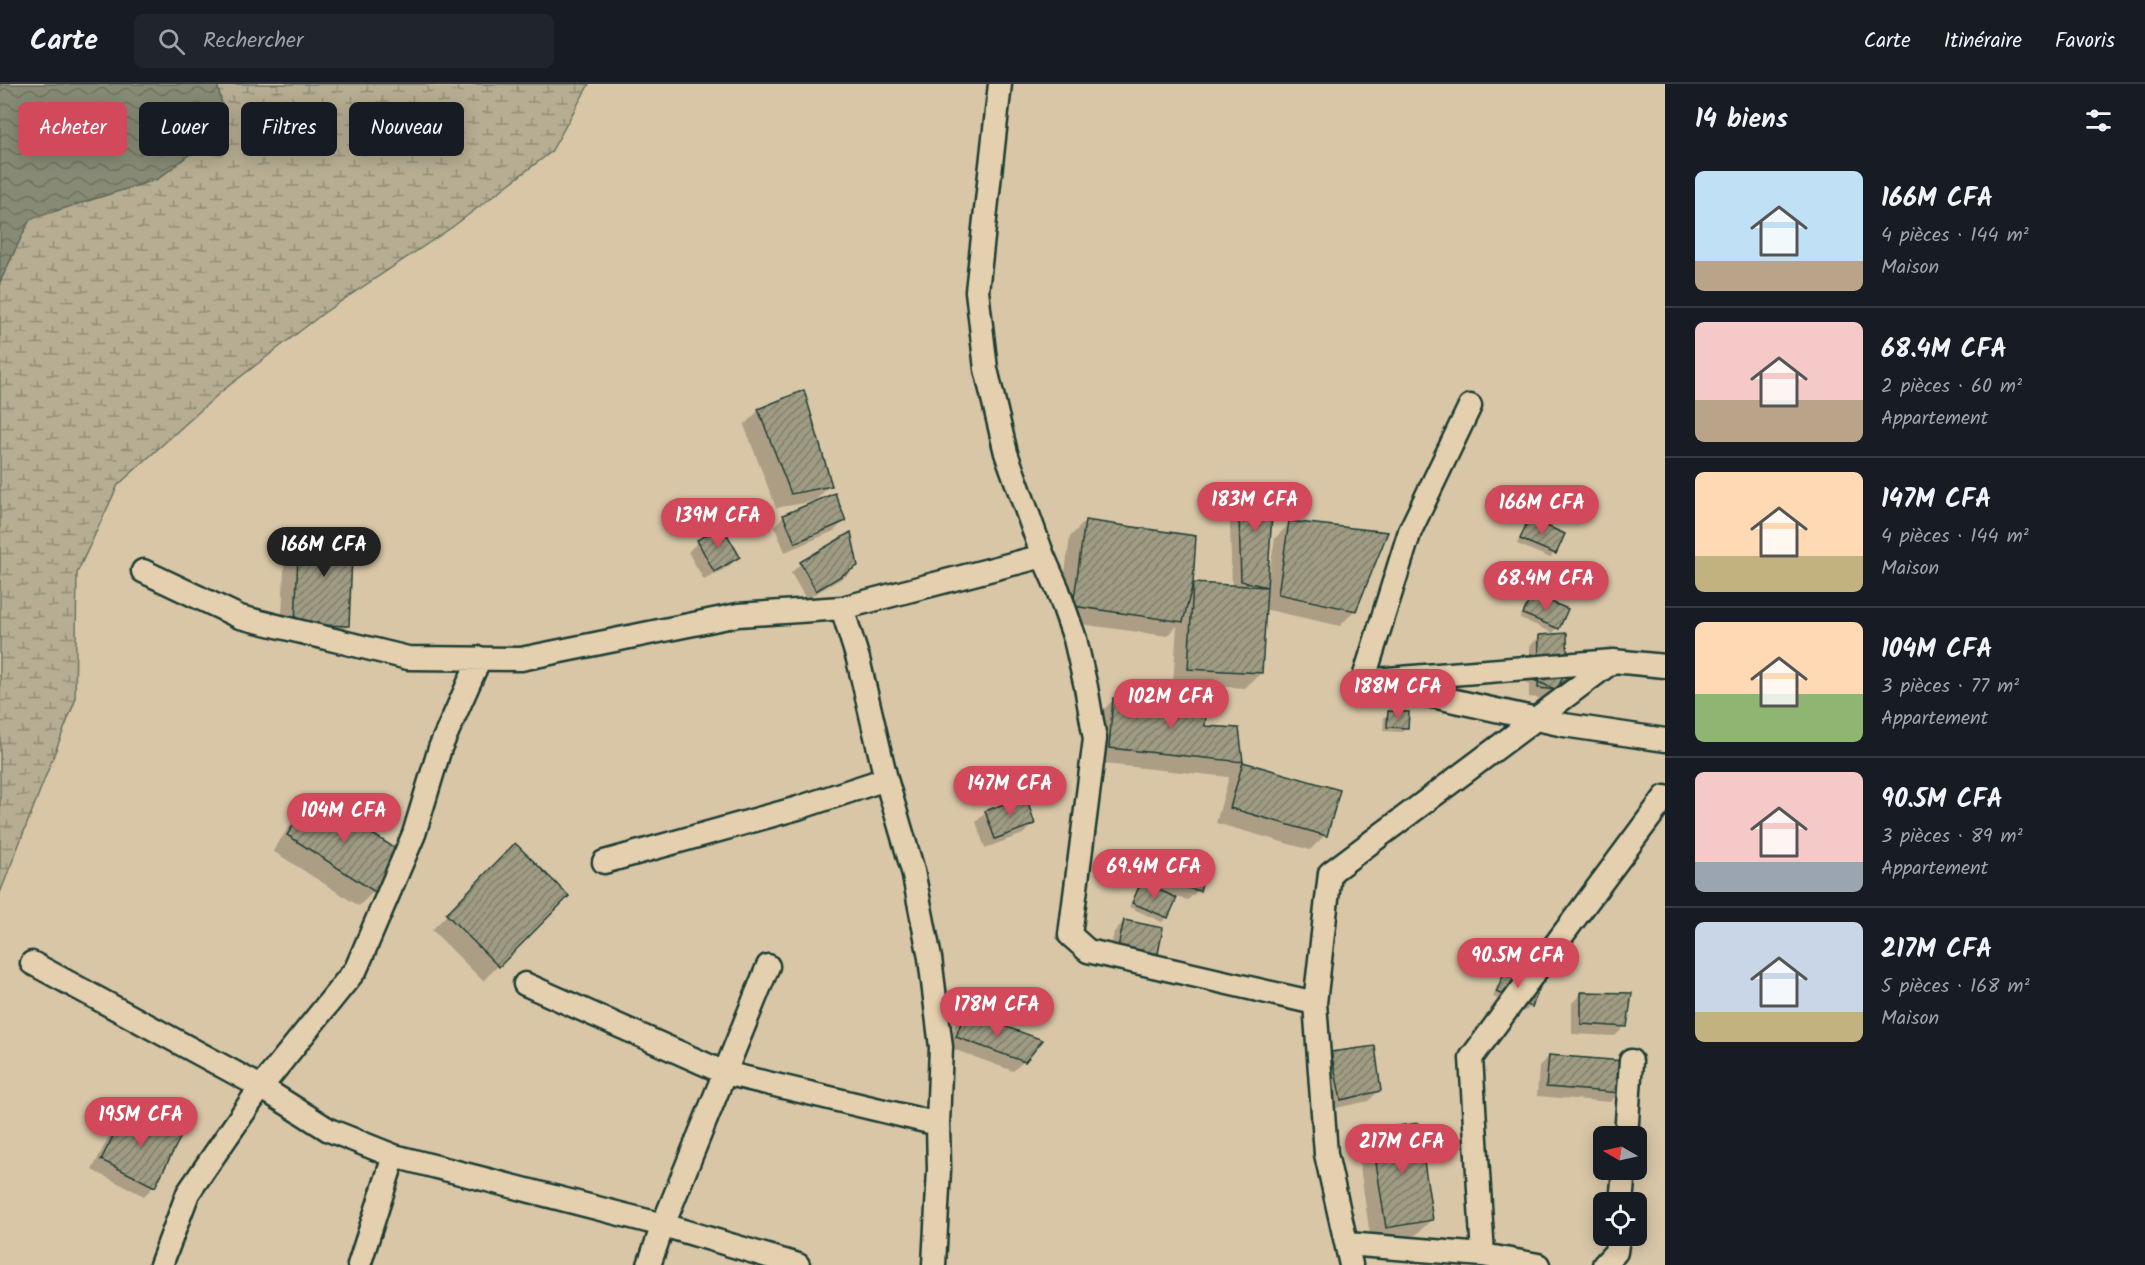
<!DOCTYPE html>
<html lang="fr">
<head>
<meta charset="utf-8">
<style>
	:root { --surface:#171b24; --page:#20242c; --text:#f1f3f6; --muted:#9ea1a6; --line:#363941; --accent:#d1495b }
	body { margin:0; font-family:Kalam,sans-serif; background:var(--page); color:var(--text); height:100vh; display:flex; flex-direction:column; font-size:22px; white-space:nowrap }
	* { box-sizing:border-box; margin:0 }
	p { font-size:20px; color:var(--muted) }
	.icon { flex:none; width:33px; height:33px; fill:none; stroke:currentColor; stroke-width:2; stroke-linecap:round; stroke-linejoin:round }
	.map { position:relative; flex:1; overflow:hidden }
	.panel { display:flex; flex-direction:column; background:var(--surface); width:480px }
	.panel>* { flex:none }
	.banner { position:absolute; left:18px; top:18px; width:570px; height:54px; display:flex; gap:12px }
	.needle { width:39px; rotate:279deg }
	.controls { position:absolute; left:1593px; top:1042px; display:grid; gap:12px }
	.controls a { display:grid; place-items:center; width:54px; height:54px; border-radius:9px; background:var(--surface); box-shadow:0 3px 15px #0003; font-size:30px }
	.price { position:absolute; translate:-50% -51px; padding:0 14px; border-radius:21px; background:var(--accent); color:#fff; font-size:20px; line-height:39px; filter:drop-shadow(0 2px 3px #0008) }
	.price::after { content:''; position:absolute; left:50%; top:36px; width:18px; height:14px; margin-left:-9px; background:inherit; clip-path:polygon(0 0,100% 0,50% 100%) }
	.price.active { background:#222; color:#fff }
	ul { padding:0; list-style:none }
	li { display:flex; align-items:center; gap:18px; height:150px; padding:0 30px }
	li+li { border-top:2px solid var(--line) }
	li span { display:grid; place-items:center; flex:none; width:168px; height:120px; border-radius:9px; color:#555 }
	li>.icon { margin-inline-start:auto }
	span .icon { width:72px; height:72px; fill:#fffc; stroke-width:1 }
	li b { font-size:26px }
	h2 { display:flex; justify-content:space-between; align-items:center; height:72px; padding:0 30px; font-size:26px }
	.tag { padding:0 21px; border-radius:9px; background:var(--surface); box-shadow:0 3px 15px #0003; font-size:21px; line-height:54px }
	.tag.active { background:var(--accent); color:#fff }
	header { display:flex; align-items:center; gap:36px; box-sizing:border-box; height:84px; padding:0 30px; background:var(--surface); border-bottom:2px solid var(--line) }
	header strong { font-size:28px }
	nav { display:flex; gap:33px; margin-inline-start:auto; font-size:21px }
	.search { width:420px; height:54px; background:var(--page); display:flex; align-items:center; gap:15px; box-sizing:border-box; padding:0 21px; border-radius:9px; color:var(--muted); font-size:22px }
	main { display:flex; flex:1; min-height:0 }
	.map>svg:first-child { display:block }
	.wetland { fill:url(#wetland-marsh); stroke:#6a7563; stroke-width:1.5 }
	.water { fill:url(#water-waves); stroke:#5d6b5a; stroke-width:1.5 }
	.shadow { fill:#0003 }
	.building { fill:url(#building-hatch); stroke:#1f3d34; stroke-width:1.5 }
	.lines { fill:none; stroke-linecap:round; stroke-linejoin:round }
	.minor-casing { stroke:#1f3d34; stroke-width:27 }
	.minor { stroke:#e4cfae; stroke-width:22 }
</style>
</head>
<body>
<header>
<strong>Carte</strong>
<div class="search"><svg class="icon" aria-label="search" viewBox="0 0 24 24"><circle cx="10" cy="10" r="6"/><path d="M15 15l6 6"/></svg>Rechercher</div>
<nav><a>Carte</a><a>Itinéraire</a><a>Favoris</a></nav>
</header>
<main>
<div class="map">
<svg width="1665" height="1181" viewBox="0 0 1665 1181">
	<defs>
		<pattern id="wetland-marsh" width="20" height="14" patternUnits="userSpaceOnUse" patternTransform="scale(1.5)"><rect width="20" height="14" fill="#b6ad92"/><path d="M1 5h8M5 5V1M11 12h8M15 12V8" fill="none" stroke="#938e78"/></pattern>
		<pattern id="water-waves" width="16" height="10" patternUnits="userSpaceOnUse" patternTransform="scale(1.5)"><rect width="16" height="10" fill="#878a74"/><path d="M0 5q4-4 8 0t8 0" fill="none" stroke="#6e7260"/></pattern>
		<pattern id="building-hatch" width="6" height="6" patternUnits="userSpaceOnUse" patternTransform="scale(1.5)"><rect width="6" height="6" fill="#9f9c83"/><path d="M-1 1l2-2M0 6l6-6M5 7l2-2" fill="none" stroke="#81806c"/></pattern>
	</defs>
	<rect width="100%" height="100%" fill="#d8c6a7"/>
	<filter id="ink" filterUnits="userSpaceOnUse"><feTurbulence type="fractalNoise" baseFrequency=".0167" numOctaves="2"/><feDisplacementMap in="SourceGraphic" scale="12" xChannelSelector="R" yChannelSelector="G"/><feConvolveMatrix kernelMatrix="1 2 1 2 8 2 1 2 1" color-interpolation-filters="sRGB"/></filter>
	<g filter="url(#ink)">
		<path class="wetland" d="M 217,0 L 589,0 L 551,68 L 451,144 L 325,228 L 222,307 L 118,401 L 77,489 L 75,617 L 0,809 L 0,198 L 30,135 L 158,94 L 227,41 Z"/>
		<path class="water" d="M 0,0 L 217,0 L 227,41 L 158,95 L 30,135 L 0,198 Z"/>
		<path class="shadow" d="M 759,326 L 830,401 L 815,417 L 776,424 L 744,341 Z
			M 1239,405 L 1267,490 L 1269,490 L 1275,454 L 1290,439 L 1355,526 L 1340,542 L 1264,525 L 1261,589 L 1245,604 L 1173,600 L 1177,542 L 1167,552 L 1058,537 L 1070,453 L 1085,437 L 1191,500 L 1232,503 L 1229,415 Z
			M 784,432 L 844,437 L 834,447 L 785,468 L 774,442 Z
			M 1530,436 L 1563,450 L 1554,469 L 1550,474 L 1517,460 L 1525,441 Z
			M 300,449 L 348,542 L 332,557 L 281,555 L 285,464 Z
			M 698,458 L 738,473 L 728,483 L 704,496 L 688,468 Z
			M 801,479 L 856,482 L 846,492 L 806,515 L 791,489 Z
			M 1533,511 L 1557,544 L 1553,549 L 1520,534 L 1528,516 Z
			M 1540,552 L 1566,606 L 1556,616 L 1529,613 L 1529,600 L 1518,595 L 1530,573 L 1530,562 Z
			M 1113,616 L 1204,643 L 1238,646 L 1241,680 L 1338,707 L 1325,751 L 1310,766 L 1216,739 L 1229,693 L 1095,679 L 1098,631 Z
			M 1388,629 L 1406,644 L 1402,648 L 1383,647 L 1384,633 Z
			M 313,714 L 374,807 L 359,822 L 273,767 L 298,729 Z
			M 986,728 L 1034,740 L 1023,750 L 985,764 L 976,738 Z
			M 515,761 L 566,812 L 483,897 L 432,846 Z
			M 1142,770 L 1198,806 L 1188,816 L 1175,813 L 1167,833 L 1162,838 L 1129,823 L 1138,803 L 1127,800 L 1132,780 Z
			M 1124,837 L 1157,870 L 1147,880 L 1109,872 L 1114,848 Z
			M 1505,889 L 1530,922 L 1526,927 L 1493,913 L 1501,894 Z
			M 1582,909 L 1625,942 L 1615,952 L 1572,950 L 1572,919 Z
			M 966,929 L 1024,977 L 1013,987 L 947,963 L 956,939 Z
			M 1332,969 L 1379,1006 L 1369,1017 L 1331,1025 L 1322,979 Z
			M 1549,972 L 1620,1008 L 1610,1018 L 1537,1012 L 1539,982 Z
			M 127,1026 L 154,1102 L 144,1112 L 92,1086 L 117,1036 Z
			M 1372,1048 L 1431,1136 L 1416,1151 L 1371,1158 L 1357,1063 Z"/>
		<path class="building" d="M 804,306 L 832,402 L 791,410 L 758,325 Z
			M 1274,402 L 1267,503 L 1241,497 L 1238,403 Z
			M 835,409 L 846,437 L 795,459 L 783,431 Z
			M 1529,434 L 1565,450 L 1556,470 L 1520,455 Z
			M 1085,436 L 1196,452 L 1193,499 L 1183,538 L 1073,522 Z
			M 1289,437 L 1388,448 L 1356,527 L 1278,510 Z
			M 722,442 L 740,473 L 714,488 L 697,456 Z
			M 299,447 L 353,449 L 349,542 L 295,540 Z
			M 851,448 L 858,482 L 816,507 L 800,478 Z
			M 1193,499 L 1267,503 L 1262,589 L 1188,585 Z
			M 1532,510 L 1568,525 L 1559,545 L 1523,530 Z
			M 1567,549 L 1568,607 L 1538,604 L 1539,551 Z
			M 1531,570 L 1566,586 L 1557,606 L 1522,591 Z
			M 1113,614 L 1207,618 L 1205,642 L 1239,644 L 1243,678 L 1109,664 Z
			M 1388,627 L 1409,628 L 1408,644 L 1387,643 Z
			M 1243,678 L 1340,706 L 1327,752 L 1230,724 Z
			M 313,712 L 401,768 L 375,808 L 287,751 Z
			M 1026,712 L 1035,740 L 995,755 L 985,727 Z
			M 515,759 L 569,812 L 499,883 L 446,830 Z
			M 1142,768 L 1206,784 L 1200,807 L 1136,791 Z
			M 1141,798 L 1177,814 L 1168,834 L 1132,819 Z
			M 1124,836 L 1163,844 L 1158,870 L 1118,863 Z
			M 1505,887 L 1540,903 L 1532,923 L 1496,908 Z
			M 1581,908 L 1632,909 L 1627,943 L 1581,940 Z
			M 965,928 L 1043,956 L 1025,978 L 956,953 Z
			M 1375,962 L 1381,1007 L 1341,1016 L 1331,968 Z
			M 1549,971 L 1624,977 L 1621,1009 L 1546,1003 Z
			M 127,1024 L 181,1052 L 155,1103 L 101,1076 Z
			M 1418,1039 L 1433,1136 L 1386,1144 L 1371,1046 Z"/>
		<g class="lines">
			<g class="minor-casing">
				<path id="minor" d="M 1043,472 L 1058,506 L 1075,555 L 1086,603 L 1095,655 L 1070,851 L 1088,867 L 1315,919
					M 143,487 L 240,533 L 408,574 L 521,575 L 738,531 L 842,524 L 858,575 L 886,695 L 913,787 L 930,874 L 941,963 L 938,1040 L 939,1085 L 934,1181
					M 842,524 L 1043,472 L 1006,369 L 986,285 L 977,207 L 1000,0
					M 1613,577 L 1665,582
					M 1387,602 L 1564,641 L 1665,656
					M 604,778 L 798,724 L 886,695
					M 32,879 L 261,1003 L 329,1046 L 394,1072 L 663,1141 L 798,1181
					M 525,900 L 725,989 L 938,1040
					M 1626,1053 L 1631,977
					M 1621,1119 L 1624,1086
					M 1347,1160 L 1483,1171 L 1538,1181
					M 1483,1171 L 1471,974 L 1665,713
					M 161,1181 L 188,1109 L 261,1003 L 356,885 L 414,750 L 440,664 L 480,574
					M 359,1181 L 394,1072
					M 649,1181 L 663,1141 L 768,882
					M 1351,1181 L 1326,1070 L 1315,919 L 1330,789 L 1613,577 L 1363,597 L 1410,447 L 1470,322
					M 1604,1181 L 1616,1168 L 1618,1152"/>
			</g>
			<use href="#minor" class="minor"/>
		</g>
	</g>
</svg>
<div class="controls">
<a><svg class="needle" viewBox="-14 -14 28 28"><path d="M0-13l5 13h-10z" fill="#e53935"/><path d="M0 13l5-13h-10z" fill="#9ea1a6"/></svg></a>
<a><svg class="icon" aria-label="locate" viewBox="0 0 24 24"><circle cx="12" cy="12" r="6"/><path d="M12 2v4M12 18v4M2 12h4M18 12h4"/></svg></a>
</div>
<b class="price" style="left:1255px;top:449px">183M CFA</b>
<b class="price" style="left:1542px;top:452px">166M CFA</b>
<b class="price" style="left:718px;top:465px">139M CFA</b>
<b class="price active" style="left:324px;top:494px">166M CFA</b>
<b class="price" style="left:1546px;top:528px">68.4M CFA</b>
<b class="price" style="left:1398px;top:636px">188M CFA</b>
<b class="price" style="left:1171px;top:646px">102M CFA</b>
<b class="price" style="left:1010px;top:733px">147M CFA</b>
<b class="price" style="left:344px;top:760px">104M CFA</b>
<b class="price" style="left:1154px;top:816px">69.4M CFA</b>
<b class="price" style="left:1518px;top:905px">90.5M CFA</b>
<b class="price" style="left:997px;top:954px">178M CFA</b>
<b class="price" style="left:141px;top:1064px">195M CFA</b>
<b class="price" style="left:1402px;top:1091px">217M CFA</b>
<div class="banner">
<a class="tag active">Acheter</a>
<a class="tag">Louer</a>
<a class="tag">Filtres</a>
<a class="tag">Nouveau</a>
</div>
</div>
<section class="panel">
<h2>14 biens<svg class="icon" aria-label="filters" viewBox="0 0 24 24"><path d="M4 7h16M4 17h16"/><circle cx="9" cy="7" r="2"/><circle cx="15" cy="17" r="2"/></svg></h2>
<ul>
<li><span style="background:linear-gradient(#bfe0f5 75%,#b9a48a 0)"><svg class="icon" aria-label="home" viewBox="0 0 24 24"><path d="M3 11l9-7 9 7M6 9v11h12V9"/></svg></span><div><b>166M CFA</b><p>4 pièces · 144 m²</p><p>Maison</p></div></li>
<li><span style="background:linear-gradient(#f6c9c9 65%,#b9a48a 0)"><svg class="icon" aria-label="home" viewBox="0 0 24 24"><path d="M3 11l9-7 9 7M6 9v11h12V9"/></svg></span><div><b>68.4M CFA</b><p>2 pièces · 60 m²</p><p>Appartement</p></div></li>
<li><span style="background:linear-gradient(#ffd9b3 70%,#c2b280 0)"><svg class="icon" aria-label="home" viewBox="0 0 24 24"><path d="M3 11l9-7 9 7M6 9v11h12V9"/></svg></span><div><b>147M CFA</b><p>4 pièces · 144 m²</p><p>Maison</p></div></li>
<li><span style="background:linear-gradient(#ffd9b3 60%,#8fb573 0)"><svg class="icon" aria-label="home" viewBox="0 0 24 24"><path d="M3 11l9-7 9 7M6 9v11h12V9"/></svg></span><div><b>104M CFA</b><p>3 pièces · 77 m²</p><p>Appartement</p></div></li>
<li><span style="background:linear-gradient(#f6c9c9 75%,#9aa5b1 0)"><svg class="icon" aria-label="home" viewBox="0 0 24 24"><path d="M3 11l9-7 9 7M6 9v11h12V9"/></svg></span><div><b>90.5M CFA</b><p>3 pièces · 89 m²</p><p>Appartement</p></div></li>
<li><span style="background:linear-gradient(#c9d6e8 75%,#c2b280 0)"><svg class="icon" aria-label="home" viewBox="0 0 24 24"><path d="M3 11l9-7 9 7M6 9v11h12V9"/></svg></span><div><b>217M CFA</b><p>5 pièces · 168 m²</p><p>Maison</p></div></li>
</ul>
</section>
</main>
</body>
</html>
